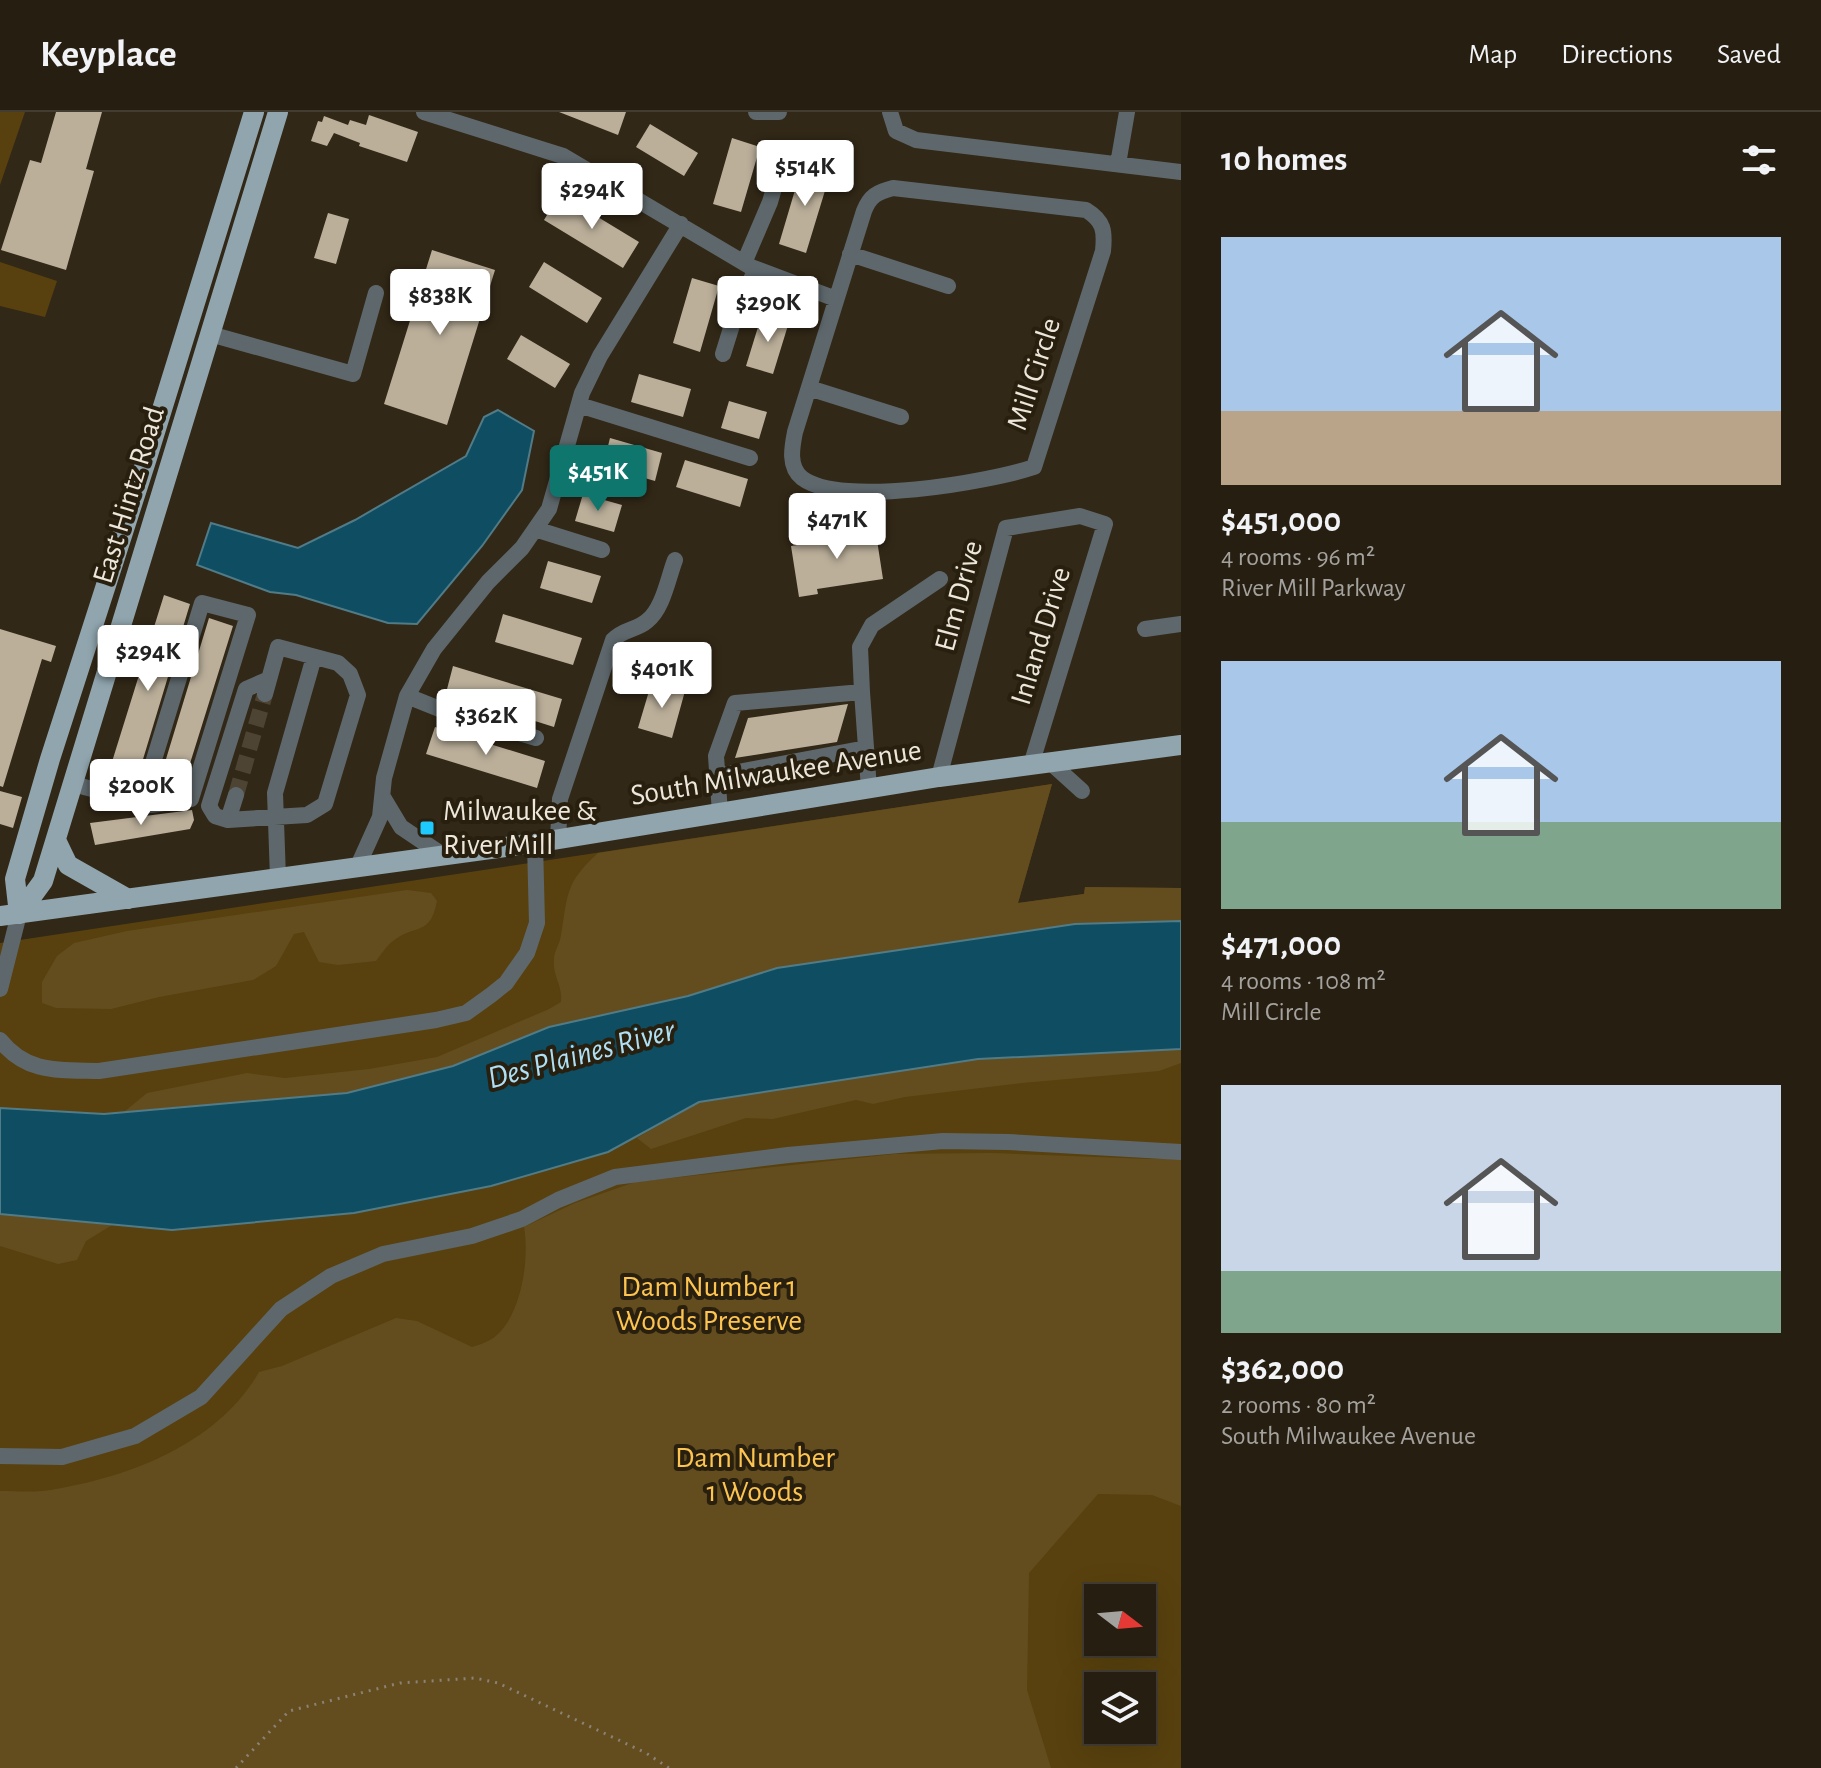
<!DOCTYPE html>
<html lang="en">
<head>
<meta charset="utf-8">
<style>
	:root { --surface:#261e11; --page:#322b1f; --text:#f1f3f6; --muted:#a4a29f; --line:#423c31; --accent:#0f766e }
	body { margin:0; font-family:"Alegreya Sans",sans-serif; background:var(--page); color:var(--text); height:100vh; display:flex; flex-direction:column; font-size:30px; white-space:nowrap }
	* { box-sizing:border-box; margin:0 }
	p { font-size:26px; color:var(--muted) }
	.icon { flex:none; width:44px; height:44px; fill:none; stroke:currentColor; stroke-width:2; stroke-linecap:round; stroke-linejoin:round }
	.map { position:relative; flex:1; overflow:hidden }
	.side { display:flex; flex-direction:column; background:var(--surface); width:640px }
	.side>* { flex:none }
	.needle { width:52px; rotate:106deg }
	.tools { position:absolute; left:1084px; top:1472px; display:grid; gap:16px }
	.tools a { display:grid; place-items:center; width:72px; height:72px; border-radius:0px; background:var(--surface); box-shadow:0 8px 32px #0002,0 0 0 2px var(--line); font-size:40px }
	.price { position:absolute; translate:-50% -68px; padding:0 18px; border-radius:8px; background:#fff; color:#222; font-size:26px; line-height:52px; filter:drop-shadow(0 2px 4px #0008) }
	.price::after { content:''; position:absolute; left:50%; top:48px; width:24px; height:18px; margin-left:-12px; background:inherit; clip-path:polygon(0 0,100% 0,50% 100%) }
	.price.current { background:var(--accent); color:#fff }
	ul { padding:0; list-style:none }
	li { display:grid; align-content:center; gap:16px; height:424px; padding:0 40px }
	li span { display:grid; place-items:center; height:248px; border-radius:0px; color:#555 }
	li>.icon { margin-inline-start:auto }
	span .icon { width:144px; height:144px; fill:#fffc; stroke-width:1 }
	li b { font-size:34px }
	h2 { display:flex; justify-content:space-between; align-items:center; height:96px; padding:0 40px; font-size:34px }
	header { display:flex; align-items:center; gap:48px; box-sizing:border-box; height:112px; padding:0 40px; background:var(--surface); border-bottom:2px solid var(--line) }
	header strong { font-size:38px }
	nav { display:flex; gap:44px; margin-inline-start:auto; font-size:28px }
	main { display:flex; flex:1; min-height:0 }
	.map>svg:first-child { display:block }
	.green { fill:#58410e; fill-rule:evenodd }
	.forest { fill:#634d1f }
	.water { fill:#0e4d62; stroke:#517b86; stroke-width:2 }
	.building { fill:#bbaf9a }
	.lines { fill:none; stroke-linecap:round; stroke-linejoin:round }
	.minor-tunnel { stroke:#4e4434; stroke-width:16; stroke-dasharray:16 8; stroke-linecap:butt }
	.path { stroke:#8a8274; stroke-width:3; stroke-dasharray:2 6; stroke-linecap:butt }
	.minor { stroke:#5e686c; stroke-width:16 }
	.major { stroke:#90a5ae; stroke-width:20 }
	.poi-dot { fill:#1ec9fd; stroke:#281f0e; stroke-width:3 }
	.labels { text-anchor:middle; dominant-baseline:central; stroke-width:8; stroke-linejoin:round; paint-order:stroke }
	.street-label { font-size:30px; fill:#ece6db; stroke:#281f0e }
	.poi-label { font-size:30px; fill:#ece6db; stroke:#281f0e; text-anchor:start }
	.park-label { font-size:30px; fill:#fdc550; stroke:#281f0e }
	.water-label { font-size:32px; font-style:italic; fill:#aedff4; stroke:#281f0e }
</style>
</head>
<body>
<header>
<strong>Keyplace</strong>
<nav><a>Map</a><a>Directions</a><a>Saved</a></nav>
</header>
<main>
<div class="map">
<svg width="1181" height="1656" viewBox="0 0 1181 1656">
	<rect width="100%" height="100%" fill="#322817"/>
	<path class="green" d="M 0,0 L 25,0 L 0,73 Z
		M 0,150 L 57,169 L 45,205 L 0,194 Z
		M 1052,672 L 1018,791 L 1084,782 L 1085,775 L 1181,776 L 1181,1656 L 0,1656 L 0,831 ZM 1098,1486 L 1142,1486 L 1142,1530 L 1098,1530 ZM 1098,1574 L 1142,1574 L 1142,1618 L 1098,1618 Z"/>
	<path class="forest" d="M 1052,672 L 1018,791 L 1084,782 L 1085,775 L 1181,776 L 1181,809 L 1075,812 L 777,856 L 688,884 L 549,915 L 453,954 L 347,981 L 124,1000 L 147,981 L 247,961 L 285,966 L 369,957 L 437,945 L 549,897 L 561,890 C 563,873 552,864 554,847 C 554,839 560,832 561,823 C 568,782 565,771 598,741 Z
		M 407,778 L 431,781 L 437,789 C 430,825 416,811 393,829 C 386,834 381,843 376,849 L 338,853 L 319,850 L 304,820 L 294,822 L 276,854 L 253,868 L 159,885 L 111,897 L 56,896 L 42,891 L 42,870 L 57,844 L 74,831 L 127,819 Z
		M 1181,937 L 1181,951 L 1159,959 L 1022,971 L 905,985 L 873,992 L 856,988 L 773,1007 L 746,1006 L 651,1037 L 637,1026 L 699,990 L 978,947 Z
		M 992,1041 L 1149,1047 L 1181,1046 L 1181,1394 L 1152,1383 L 1098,1382 L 1029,1461 L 1027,1578 L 1051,1656 L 0,1656 L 0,1379 C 18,1379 38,1381 56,1377 C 133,1364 219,1330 259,1260 L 282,1254 L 396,1206 L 417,1209 L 472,1235 C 478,1233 485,1231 490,1228 C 521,1210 530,1147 524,1115 L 575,1091 L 635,1070 L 895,1042 Z
		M 0,1102 L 112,1113 L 86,1129 L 77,1148 L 58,1152 L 0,1134 Z"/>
	<path class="water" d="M 498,298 L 534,319 L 522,378 L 482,434 L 417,512 L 388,511 L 296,483 L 270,480 L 197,453 L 211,411 L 298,436 L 355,408 L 466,344 L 484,305 Z
		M 1181,809 L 1181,937 L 978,947 L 699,990 L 608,1040 L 491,1074 L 354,1101 L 172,1118 L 0,1102 L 0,996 L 104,1002 L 347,981 L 453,954 L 549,915 L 688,884 L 777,856 L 1075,812 Z"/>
	<path class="building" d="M 56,0 L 102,0 L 86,57 L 94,59 L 66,158 L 1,138 L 30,48 L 41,51 Z
		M 559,0 L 626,0 L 618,23 Z
		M 369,3 L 418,20 L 407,50 L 359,34 L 360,31 L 334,21 L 327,34 L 311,29 L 318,9 L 322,10 L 324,4 L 348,13 L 350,8 L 366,13 Z
		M 650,12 L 698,41 L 684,64 L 636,35 Z
		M 732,26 L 760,35 L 741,100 L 713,92 Z
		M 803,51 L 831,59 L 806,141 L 779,132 Z
		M 560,82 L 639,130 L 623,156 L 544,108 Z
		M 328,101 L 349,107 L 336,152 L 314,146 Z
		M 432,138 L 495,158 L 447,313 L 384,292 Z
		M 544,150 L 602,186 L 587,211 L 529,175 Z
		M 692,166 L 719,174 L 700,240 L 673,231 Z
		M 762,202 L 789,210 L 773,262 L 746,254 Z
		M 521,223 L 570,252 L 555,276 L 507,247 Z
		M 639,262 L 691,277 L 683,305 L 631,290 Z
		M 729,289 L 767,300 L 759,327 L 721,316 Z
		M 610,326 L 662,341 L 655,369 L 603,354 Z
		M 685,348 L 748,367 L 740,395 L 676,375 Z
		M 583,382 L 622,393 L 614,420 L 575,409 Z
		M 875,415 L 883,467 L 817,477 L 818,482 L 799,485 L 791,434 L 811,431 L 811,425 Z
		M 548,449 L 601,464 L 592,491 L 540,476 Z
		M 164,483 L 190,492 L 134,677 L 106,669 Z
		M 503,502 L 582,526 L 573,553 L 495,530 Z
		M 209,506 L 233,514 L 182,677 L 159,670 Z
		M 0,517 L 56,534 L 51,550 L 42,547 L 3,675 L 0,674 Z
		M 453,554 L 562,587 L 554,615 L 446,581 Z
		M 652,569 L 685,579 L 672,626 L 638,616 Z
		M 848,592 L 837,630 L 735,646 L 748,606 Z
		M 435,615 L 545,649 L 537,676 L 426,642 Z
		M 0,679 L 22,685 L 13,716 L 0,712 Z
		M 192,698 L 194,708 L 190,717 L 95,733 L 90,711 Z"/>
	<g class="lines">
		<path class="minor-tunnel" d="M 236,683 L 265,582"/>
		<path class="path" d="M 236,1656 L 289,1599 L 400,1571 L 475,1566 L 498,1571 L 646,1641 L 669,1656"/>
		<path class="minor" d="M 424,0 L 563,44 L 751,155 L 836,187
			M 756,0 L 779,0
			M 890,0 L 896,19 L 916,28 L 1181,60
			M 1118,52 L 1127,0
			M 893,76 L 1086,98 C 1104,109 1105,119 1103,139 L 1034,355 C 989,370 841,396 802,366 C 788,355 792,335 795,320 L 864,99 C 870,84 877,80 893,76 Z
			M 850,142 L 948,174
			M 744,151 L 770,90 L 782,49
			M 210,222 L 353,262 L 376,181
			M 723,242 L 737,197 L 756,157
			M 809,276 L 901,305
			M 579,293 L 750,346
			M 535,417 L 602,438
			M 1145,517 L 1181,512
			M 862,580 L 860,535 L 872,513 L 940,467
			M 265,582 L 278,535 L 338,551 L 350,562 L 358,583 L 325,692 L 307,703 L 228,708 L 215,704 L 209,694 L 246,577 L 269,567
			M 407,584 L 442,598 L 536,626
			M 1050,650 L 1082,679
			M 717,664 L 866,636
			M 939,665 L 1006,416 L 1080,404 L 1105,412 L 1031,653
			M 73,672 L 141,690 L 151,693 L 191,687 L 248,503 L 202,491 L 141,690
			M 383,685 L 401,715 L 444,744
			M 720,701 L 716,644 L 735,591 L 862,580 L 869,677
			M 228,708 L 236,683
			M 558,727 L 560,687 L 613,528 C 623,517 637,518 647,509 C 663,497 668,466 675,448
			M 357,756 L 380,705 L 384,666 L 407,584 L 434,537 L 488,470 L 522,436 L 549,397 L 582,281 L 600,244 L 681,112
			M 278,766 L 275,681 L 314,545
			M 0,877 L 19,802
			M 0,928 C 27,962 59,958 99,959 L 436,908 L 466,901 L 491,883 L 506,871 L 527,841 L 537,811 L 535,731
			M 0,1344 L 62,1345 L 135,1324 L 201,1285 L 281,1197 L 331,1164 L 383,1142 L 472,1124 L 522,1107 L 558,1088 L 615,1065 L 788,1043 L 943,1029 L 1008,1030 L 1181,1040"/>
		<path class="major" d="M 56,728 L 68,753 L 128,787
			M 19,802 L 43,769 L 278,0
			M 19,802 L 15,767 L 50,647 L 147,346 L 254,0
			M 0,804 L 535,731 L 939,665 L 1181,633"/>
	</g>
	<rect class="poi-dot" x="419" y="708" width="16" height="16" rx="4"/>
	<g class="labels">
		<g class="street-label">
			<text transform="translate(1034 262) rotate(-72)">Mill Circle</text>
			<text transform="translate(129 383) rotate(-73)">East Hintz Road</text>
			<text transform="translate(959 484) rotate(-75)">Elm Drive</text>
			<text transform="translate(1041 524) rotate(-73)">Inland Drive</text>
			<text transform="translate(776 661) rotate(-9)">South Milwaukee Avenue</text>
		</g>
		<g class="poi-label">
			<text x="443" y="699">Milwaukee &amp;<tspan x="443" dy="34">River Mill</tspan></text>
		</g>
		<g class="park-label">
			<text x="709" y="1175">Dam Number 1<tspan x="709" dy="34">Woods Preserve</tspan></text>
			<text x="755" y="1346">Dam Number<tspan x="755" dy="34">1 Woods</tspan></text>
		</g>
		<g class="water-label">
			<text transform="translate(581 942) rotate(-15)">Des Plaines River</text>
		</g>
	</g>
</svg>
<div class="tools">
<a><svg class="needle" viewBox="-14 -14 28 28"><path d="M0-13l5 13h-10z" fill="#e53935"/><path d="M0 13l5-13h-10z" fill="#a4a29f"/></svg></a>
<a><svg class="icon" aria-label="layers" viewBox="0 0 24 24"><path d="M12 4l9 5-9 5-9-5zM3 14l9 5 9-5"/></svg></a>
</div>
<b class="price" style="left:805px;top:96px">$514K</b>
<b class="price" style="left:592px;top:119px">$294K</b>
<b class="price" style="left:440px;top:225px">$838K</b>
<b class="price" style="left:768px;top:232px">$290K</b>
<b class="price current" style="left:598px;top:401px">$451K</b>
<b class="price" style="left:837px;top:449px">$471K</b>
<b class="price" style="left:148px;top:581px">$294K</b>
<b class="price" style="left:662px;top:598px">$401K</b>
<b class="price" style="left:486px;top:645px">$362K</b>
<b class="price" style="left:141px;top:715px">$200K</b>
</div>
<section class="side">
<h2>10 homes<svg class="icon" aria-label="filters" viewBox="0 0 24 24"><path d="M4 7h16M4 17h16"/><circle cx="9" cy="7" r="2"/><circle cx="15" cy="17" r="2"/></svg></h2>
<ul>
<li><span style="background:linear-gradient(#a9c7e8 70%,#b9a48a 0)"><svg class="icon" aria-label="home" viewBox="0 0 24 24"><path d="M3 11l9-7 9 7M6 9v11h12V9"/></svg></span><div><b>$451,000</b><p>4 rooms · 96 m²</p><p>River Mill Parkway</p></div></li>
<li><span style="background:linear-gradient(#a9c7e8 65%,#7fa58c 0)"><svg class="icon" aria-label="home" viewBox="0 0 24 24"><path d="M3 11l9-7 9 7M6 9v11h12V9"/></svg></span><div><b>$471,000</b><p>4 rooms · 108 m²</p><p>Mill Circle</p></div></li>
<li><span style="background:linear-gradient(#c9d6e8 75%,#7fa58c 0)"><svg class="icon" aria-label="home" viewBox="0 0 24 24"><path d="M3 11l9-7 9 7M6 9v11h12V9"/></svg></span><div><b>$362,000</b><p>2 rooms · 80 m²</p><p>South Milwaukee Avenue</p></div></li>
</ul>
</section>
</main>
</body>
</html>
